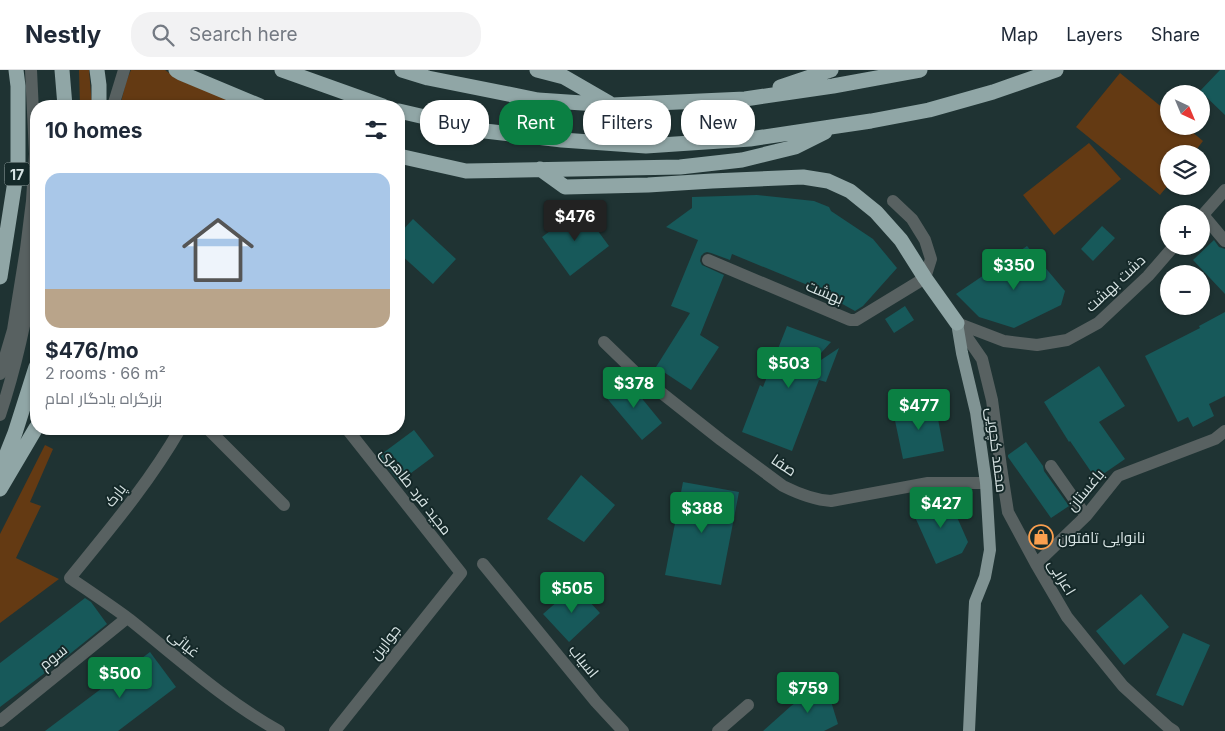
<!DOCTYPE html>
<html lang="en">
<head>
<meta charset="utf-8">
<style>
	:root { --surface:#fff; --page:#f2f2f3; --text:#1f2937; --muted:#747a83; --line:#e0e1e3; --accent:#0b8043 }
	body { margin:0; font-family:Inter,Cairo,sans-serif; background:var(--page); color:var(--text); height:100vh; display:flex; flex-direction:column; font-size:19px; white-space:nowrap }
	* { box-sizing:border-box; margin:0 }
	p { font-size:16px; color:var(--muted) }
	.icon { flex:none; width:28px; height:28px; fill:none; stroke:currentColor; stroke-width:2; stroke-linecap:round; stroke-linejoin:round }
	.map { position:relative; flex:1; overflow:hidden }
	.drawer { position:absolute; left:30px; top:30px; width:375px; height:335px; display:flex; flex-direction:column; background:var(--surface); border-radius:20px; box-shadow:0 1px 4px #0004 }
	.drawer>* { flex:none }
	.banner { position:absolute; left:420px; top:30px; width:475px; height:45px; display:flex; gap:10px }
	.needle { width:32px; rotate:136deg }
	.controls { position:absolute; left:1160px; top:15px; display:grid; gap:10px }
	.controls a { display:grid; place-items:center; width:50px; height:50px; border-radius:50%; background:var(--surface); box-shadow:0 1px 4px #0004; font-size:25px }
	.price { position:absolute; translate:-50% -42px; padding:0 11px; border-radius:5px; background:var(--accent); color:#fff; font-size:16px; line-height:32px; filter:drop-shadow(0 1px 2px #0008) }
	.price::after { content:''; position:absolute; left:50%; top:30px; width:15px; height:11px; margin-left:-8px; background:inherit; clip-path:polygon(0 0,100% 0,50% 100%) }
	.price.active { background:#222; color:#fff }
	ul { padding:0; list-style:none }
	li { display:grid; align-content:center; gap:10px; height:265px; padding:0 15px }
	li span { display:grid; place-items:center; height:155px; border-radius:15px; color:#555 }
	li>.icon { margin-inline-start:auto }
	span .icon { width:90px; height:90px; fill:#fffc; stroke-width:1 }
	li b { font-size:21px }
	h2 { display:flex; justify-content:space-between; align-items:center; height:60px; padding:0 15px; font-size:21px }
	.pill { padding:0 18px; border-radius:20px; background:var(--surface); box-shadow:0 1px 4px #0004; font-size:18px; line-height:45px }
	.pill.active { background:var(--accent); color:#fff }
	header { display:flex; align-items:center; gap:30px; box-sizing:border-box; height:70px; padding:0 25px; background:var(--surface); border-bottom:1px solid var(--line) }
	header strong { font-size:24px }
	nav { display:flex; gap:28px; margin-inline-start:auto; font-size:18px }
	.search { width:350px; height:45px; background:var(--page); display:flex; align-items:center; gap:12px; box-sizing:border-box; padding:0 18px; border-radius:20px; color:var(--muted); font-size:19px }
	.map>svg:first-child { display:block }
	.green { fill:#643a13 }
	.building { fill:#17595a }
	.lines { fill:none; stroke-linecap:round; stroke-linejoin:round }
	.minor { stroke:#586161; stroke-width:12 }
	.major { stroke:#809393; stroke-width:12 }
	.highway { stroke:#90a6a6; stroke-width:15 }
	.labels { text-anchor:middle; dominant-baseline:central; stroke-width:4; stroke-linejoin:round; paint-order:stroke }
	.shield { fill:#152929; stroke:#9eacac; stroke-width:1 }
	.shield-label { font-size:14px; font-weight:bold; fill:#d8e4e4 }
	.street-label { font-size:15px; fill:#d8e4e4; stroke:#152929 }
	.poi-label { font-size:15px; fill:#d8e4e4; stroke:#152929; text-anchor:start }
</style>
</head>
<body>
<header>
<strong>Nestly</strong>
<div class="search"><svg class="icon" aria-label="search" viewBox="0 0 24 24"><circle cx="10" cy="10" r="6"/><path d="M15 15l6 6"/></svg>Search here</div>
<nav><a>Map</a><a>Layers</a><a>Share</a></nav>
</header>
<div class="map">
<svg width="1225" height="661" viewBox="0 0 1225 661">
	<rect width="100%" height="100%" fill="#1f3333"/>
	<path class="green" d="M 79,0 L 89,0 L 92,36 L 80,36 Z
		M 131,0 L 165,0 L 179,10 L 237,33 L 223,36 L 120,36 L 126,12 Z
		M 1120,3 L 1169,43 L 1169,56 L 1185,56 L 1203,71 L 1193,84 L 1169,84 L 1169,114 L 1160,125 L 1076,57 Z
		M 1089,73 L 1121,109 L 1054,165 L 1023,125 Z
		M 45,375 L 53,379 L 30,432 L 41,436 L 16,488 L 59,509 L 0,553 L 0,464 Z"/>
	<path class="building" d="M 1220,0 L 1225,0 L 1225,45 L 1200,21 Z
		M 757,125 L 814,131 L 829,137 L 831,141 L 873,169 L 897,198 L 863,236 L 855,241 L 810,216 L 732,184 L 730,190 L 711,183 L 707,182 L 704,183 L 701,186 L 700,191 L 702,195 L 724,205 L 700,265 L 719,277 L 691,320 L 656,297 L 690,243 L 671,236 L 698,170 L 666,157 L 692,138 L 692,127 Z
		M 581,138 L 609,176 L 570,206 L 542,167 Z
		M 413,149 L 456,189 L 433,214 L 399,183 L 399,164 Z
		M 1102,156 L 1115,168 L 1093,191 L 1081,179 Z
		M 1214,170 L 1219,177 L 1225,179 L 1225,224 L 1193,190 Z
		M 1027,176 L 1065,221 L 1061,235 L 1014,258 L 979,247 L 956,224 Z
		M 905,236 L 914,250 L 894,263 L 885,249 Z
		M 1225,242 L 1225,326 L 1209,334 L 1214,346 L 1193,357 L 1188,347 L 1178,352 L 1145,286 L 1200,258 L 1199,256 Z
		M 787,256 L 831,272 L 811,294 L 812,296 L 839,278 L 826,312 L 819,310 L 792,381 L 742,362 L 760,315 L 763,317 Z
		M 1099,296 L 1125,336 L 1099,352 L 1125,389 L 1096,409 L 1070,371 L 1069,372 L 1044,332 Z
		M 626,309 L 662,353 L 642,370 L 605,326 Z
		M 935,333 L 944,381 L 903,389 L 893,341 Z
		M 414,360 L 434,386 L 399,412 L 379,386 Z
		M 1026,372 L 1043,396 L 1044,401 L 1069,436 L 1051,448 L 1008,387 L 1008,385 Z
		M 581,405 L 615,435 L 584,472 L 547,449 Z
		M 683,412 L 739,422 L 721,515 L 665,505 Z
		M 939,426 L 949,429 L 968,472 L 962,483 L 936,494 L 911,438 Z
		M 575,516 L 600,543 L 569,572 L 543,544 Z
		M 1141,524 L 1169,557 L 1124,595 L 1096,561 Z
		M 85,528 L 91,532 L 107,554 L 66,587 L 0,637 L 0,593 Z
		M 1183,563 L 1210,575 L 1183,636 L 1156,625 Z
		M 150,582 L 176,617 L 118,661 L 45,661 Z
		M 825,612 L 838,654 L 824,661 L 763,661 L 791,636 Z"/>
	<g class="lines">
		<path class="minor" d="M 113,36 L 124,0
			M 1203,145 L 1225,171
			M 1201,147 L 1225,120
			M 708,190 L 850,250 L 856,250 L 925,208 L 931,189 L 925,170 L 912,149 L 893,131
			M 957,253 L 982,289 L 992,330 L 1001,397 L 1008,442 L 1036,494 L 1067,547 L 1123,616 L 1168,657 L 1174,661
			M 957,253 L 1004,271 L 1037,275 L 1067,270 L 1098,253 L 1148,206 L 1174,176
			M 604,272 L 635,302 L 721,370 L 783,416 C 797,423 815,430 831,431 L 928,413 L 986,413
			M 0,304 L 13,260 L 26,179 L 32,131 L 35,84 L 31,0
			M 0,345 C 17,294 28,242 36,190
			M 180,359 C 149,413 109,460 70,508 C 89,521 110,535 129,549 C 178,588 225,631 279,661
			M 208,359 L 284,435
			M 1051,396 L 1086,446
			M 483,494 L 596,632 L 623,661
			M 1036,494 L 1086,446 L 1118,406 L 1215,369 L 1225,361
			M 0,651 L 127,548
			M 335,661 L 461,503 L 347,359
			M 718,661 L 748,635"/>
		<path class="major" d="M 957,253 L 962,283 L 976,342 L 986,413 L 990,480 L 985,507 L 975,532 L 969,661"/>
		<path class="highway" d="M 62,0 L 65,36
			M 97,0 L 99,15 L 99,36
			M 176,0 L 181,3 L 260,36
			M 282,0 L 383,36
			M 402,0 L 428,8 L 538,30 L 612,35 L 745,29 L 833,16 L 920,0
			M 537,0 L 564,7 L 609,33
			M 780,17 L 831,0
			M 399,41 L 485,61 L 562,70 L 646,76 L 750,69 L 871,51 L 929,40 L 993,22 L 1056,0
			M 399,86 L 466,101 L 680,97 L 742,90 L 795,77 L 825,62
			M 540,99 L 565,117 L 648,115 L 712,111 L 803,107 L 828,111 L 850,121 L 876,142 L 901,170 L 925,208 L 957,253
			M 0,207 L 18,92 L 18,16 L 16,0
			M 0,401 L 15,363 L 36,297
			M 0,419 L 36,358"/>
	</g>
	<defs>
		<g id="shop-ring" transform="scale(1.25)"><circle r="9.5" fill="#152929" stroke="#fa9f4f" stroke-width="1.5"/><path d="M-5-2.5h2.3a2.7 3.5 0 0 1 5.4 0H5L5.5 6h-11ZM-1.5-2.5h3a1.5 2.3 0 0 0-3 0Z" fill="#fa9f4f"/></g>
	</defs>
	<g fill-rule="evenodd">
		<use href="#shop-ring" x="1041" y="467"/>
	</g>
	<g class="labels">
		<rect class="shield" x="4.5" y="92.5" width="25" height="23" rx="4"/>
		<g class="shield-label">
			<text x="17" y="104">17</text>
		</g>
		<g class="street-label">
			<text transform="translate(1115 213) rotate(-43)">دشت بهشت</text>
			<text transform="translate(825 222) rotate(23)">بهشت</text>
			<text transform="translate(997 380) rotate(83)">محمد کچویی</text>
			<text transform="translate(784 395) rotate(34)">صفا</text>
			<text transform="translate(1085 420) rotate(-50)">باغستان</text>
			<text transform="translate(416 421) rotate(52)">مجید فرد طاهری</text>
			<text transform="translate(115 425) rotate(-52)">پارک</text>
			<text transform="translate(1062 507) rotate(59)">اعرابی</text>
			<text transform="translate(385 572) rotate(-52)">جوارین</text>
			<text transform="translate(184 573) rotate(39)">غیاثی</text>
			<text transform="translate(53 587) rotate(-39)">سوم</text>
			<text transform="translate(584 591) rotate(51)">اسیاب</text>
		</g>
		<g class="poi-label">
			<text x="1058" y="467">نانوایی تافتون</text>
		</g>
	</g>
</svg>
<div class="controls">
<a><svg class="needle" viewBox="-14 -14 28 28"><path d="M0-13l5 13h-10z" fill="#e53935"/><path d="M0 13l5-13h-10z" fill="#747a83"/></svg></a>
<a><svg class="icon" aria-label="layers" viewBox="0 0 24 24"><path d="M12 4l9 5-9 5-9-5zM3 14l9 5 9-5"/></svg></a>
<a>+</a>
<a>−</a>
</div>
<b class="price active" style="left:575px;top:172px">$476</b>
<b class="price" style="left:1014px;top:221px">$350</b>
<b class="price" style="left:789px;top:319px">$503</b>
<b class="price" style="left:634px;top:339px">$378</b>
<b class="price" style="left:919px;top:361px">$477</b>
<b class="price" style="left:941px;top:459px">$427</b>
<b class="price" style="left:702px;top:464px">$388</b>
<b class="price" style="left:572px;top:544px">$505</b>
<b class="price" style="left:120px;top:629px">$500</b>
<b class="price" style="left:808px;top:644px">$759</b>
<div class="banner">
<a class="pill">Buy</a>
<a class="pill active">Rent</a>
<a class="pill">Filters</a>
<a class="pill">New</a>
</div>
<section class="drawer">
<h2>10 homes<svg class="icon" aria-label="filters" viewBox="0 0 24 24"><path d="M4 7h16M4 17h16"/><circle cx="9" cy="7" r="2"/><circle cx="15" cy="17" r="2"/></svg></h2>
<ul>
<li><span style="background:linear-gradient(#a9c7e8 75%,#b9a48a 0)"><svg class="icon" aria-label="home" viewBox="0 0 24 24"><path d="M3 11l9-7 9 7M6 9v11h12V9"/></svg></span><div><b>$476/mo</b><p>2 rooms · 66 m²</p><p>بزرگراه یادگار امام</p></div></li>
</ul>
</section>
</div>
</body>
</html>
